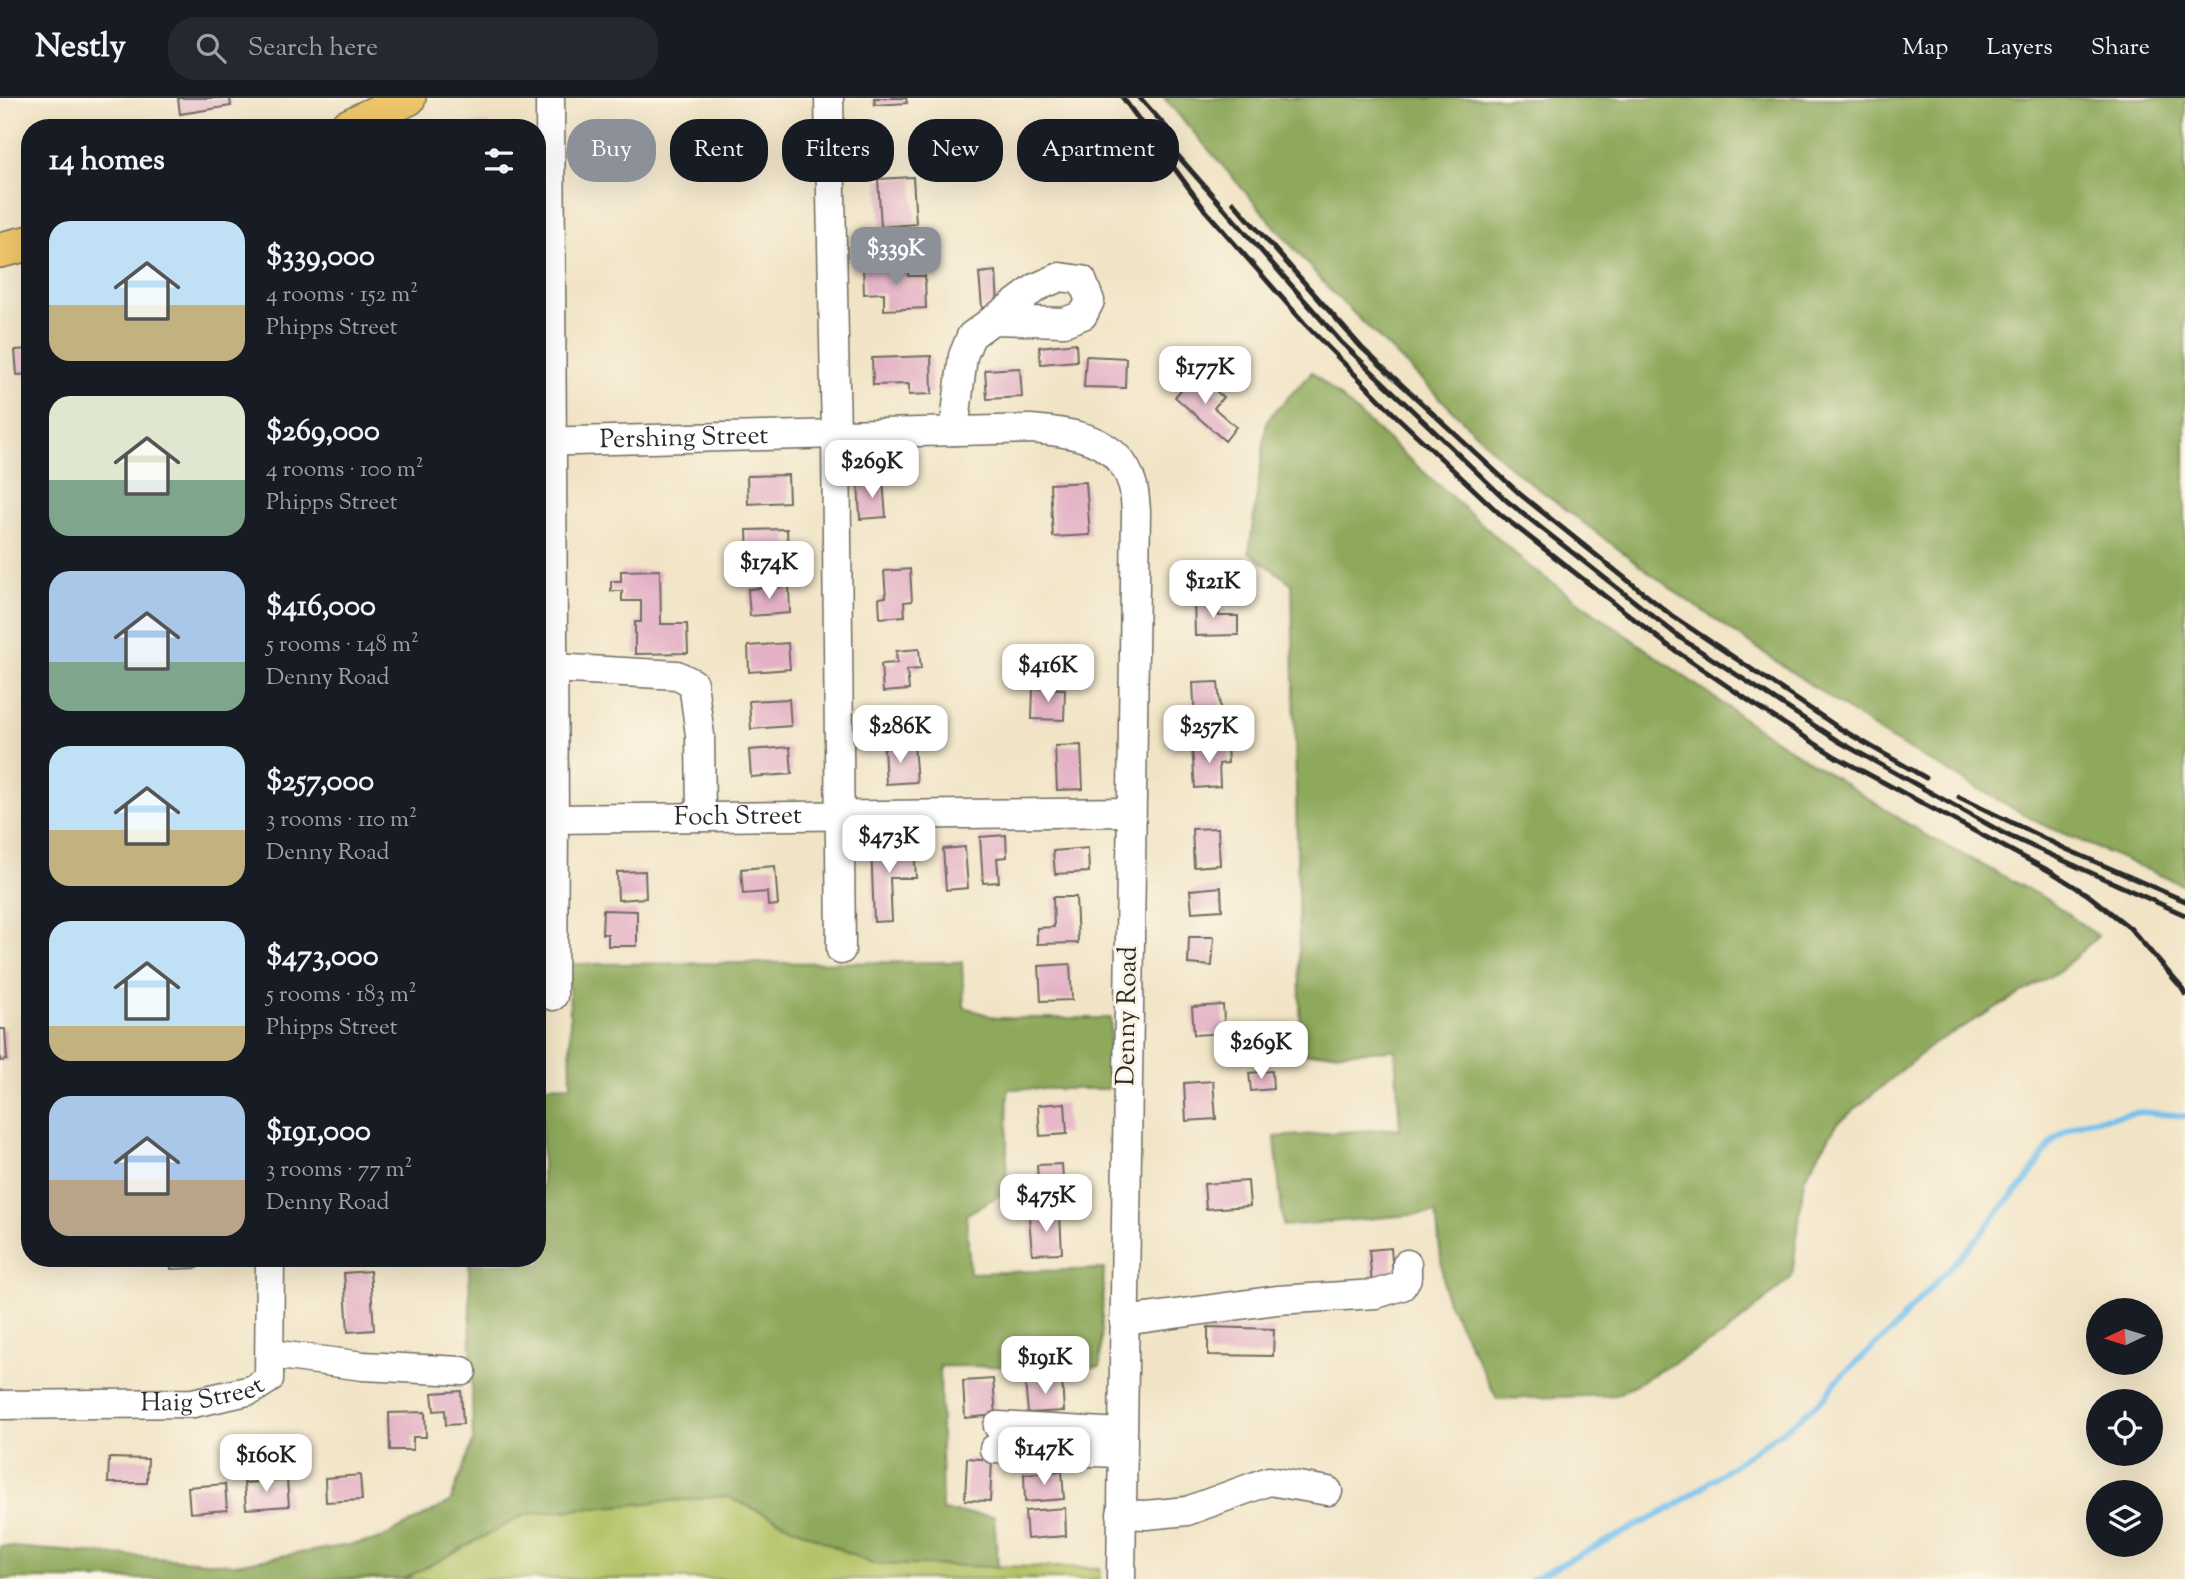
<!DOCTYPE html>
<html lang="en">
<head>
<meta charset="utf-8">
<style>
	:root { --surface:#171b24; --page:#242831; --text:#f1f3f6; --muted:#9ea1a6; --line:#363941; --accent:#8c9099 }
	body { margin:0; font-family:"Sorts Mill Goudy",serif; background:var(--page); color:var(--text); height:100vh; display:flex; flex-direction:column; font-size:26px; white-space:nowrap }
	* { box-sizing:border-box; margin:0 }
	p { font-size:23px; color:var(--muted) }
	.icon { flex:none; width:38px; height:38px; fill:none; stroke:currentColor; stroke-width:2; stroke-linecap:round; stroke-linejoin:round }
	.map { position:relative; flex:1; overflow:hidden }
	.side { position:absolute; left:21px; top:21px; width:525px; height:1148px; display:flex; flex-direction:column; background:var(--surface); border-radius:28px; box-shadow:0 7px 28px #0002 }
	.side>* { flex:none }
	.banner { position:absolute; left:567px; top:21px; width:665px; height:63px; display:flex; gap:14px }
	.needle { width:46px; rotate:266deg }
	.buttons { position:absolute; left:2086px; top:1200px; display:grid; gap:14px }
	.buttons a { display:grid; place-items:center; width:77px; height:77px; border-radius:50%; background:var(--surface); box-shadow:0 7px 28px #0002; font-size:35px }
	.price { position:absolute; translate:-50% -60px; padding:0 16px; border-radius:14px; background:#fff; color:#222; font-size:23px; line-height:46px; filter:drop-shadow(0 2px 4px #0008) }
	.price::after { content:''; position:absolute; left:50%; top:42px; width:21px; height:16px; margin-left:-10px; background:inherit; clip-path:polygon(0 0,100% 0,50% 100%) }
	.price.on { background:var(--accent); color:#fff }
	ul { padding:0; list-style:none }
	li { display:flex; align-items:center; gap:21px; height:175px; padding:0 28px }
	li span { display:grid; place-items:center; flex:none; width:196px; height:140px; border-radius:21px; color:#555 }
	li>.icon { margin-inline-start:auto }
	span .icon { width:84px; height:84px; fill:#fffc; stroke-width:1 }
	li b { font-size:30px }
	h2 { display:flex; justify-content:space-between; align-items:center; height:84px; padding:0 28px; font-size:30px }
	.pill { padding:0 24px; border-radius:28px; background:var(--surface); box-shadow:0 7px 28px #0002; font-size:24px; line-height:63px }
	.pill.on { background:var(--accent); color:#fff }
	header { display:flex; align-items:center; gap:42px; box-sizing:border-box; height:98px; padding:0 35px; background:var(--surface); border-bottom:2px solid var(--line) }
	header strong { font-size:33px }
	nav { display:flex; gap:38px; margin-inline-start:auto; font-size:24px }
	.search { width:490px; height:63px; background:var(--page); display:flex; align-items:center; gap:18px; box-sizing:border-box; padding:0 24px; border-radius:28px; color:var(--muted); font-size:26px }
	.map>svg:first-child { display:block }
	.green { fill:#b3c366; stroke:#6f7748; stroke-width:2 }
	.forest { fill:#8ea95b; stroke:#5c6a43; stroke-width:2 }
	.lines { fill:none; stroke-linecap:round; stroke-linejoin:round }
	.stream { stroke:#74c1ee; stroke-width:6 }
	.building { fill:#e3b0c5 }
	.minor-casing { stroke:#706c61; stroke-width:31 }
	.major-casing { stroke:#706c61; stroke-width:38 }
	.minor { stroke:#fff; stroke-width:28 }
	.major { stroke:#eec569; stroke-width:35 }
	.rail { stroke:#2b2b2b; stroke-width:5 }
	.labels { text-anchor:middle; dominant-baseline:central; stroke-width:6; stroke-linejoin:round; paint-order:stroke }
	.street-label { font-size:26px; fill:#2b2b2b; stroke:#fcf5e5 }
</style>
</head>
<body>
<header>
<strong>Nestly</strong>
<div class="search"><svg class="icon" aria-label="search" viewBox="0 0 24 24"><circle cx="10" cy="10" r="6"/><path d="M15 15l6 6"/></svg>Search here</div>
<nav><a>Map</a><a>Layers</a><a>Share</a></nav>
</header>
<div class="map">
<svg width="2185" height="1481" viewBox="0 0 2185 1481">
	<rect width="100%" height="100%" fill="#fcf5e5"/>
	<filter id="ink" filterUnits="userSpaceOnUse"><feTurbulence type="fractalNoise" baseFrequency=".0143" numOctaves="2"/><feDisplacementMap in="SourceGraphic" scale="14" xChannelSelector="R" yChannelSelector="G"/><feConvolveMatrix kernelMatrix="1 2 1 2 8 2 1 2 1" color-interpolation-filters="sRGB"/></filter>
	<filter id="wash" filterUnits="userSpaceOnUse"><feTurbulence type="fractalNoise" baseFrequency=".00686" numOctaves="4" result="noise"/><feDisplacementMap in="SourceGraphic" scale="28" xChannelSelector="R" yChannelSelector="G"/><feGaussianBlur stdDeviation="1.57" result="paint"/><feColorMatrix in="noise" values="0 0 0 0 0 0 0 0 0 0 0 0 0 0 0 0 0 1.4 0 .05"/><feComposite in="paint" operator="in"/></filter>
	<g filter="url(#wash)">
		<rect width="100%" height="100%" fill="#f1e4c6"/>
		<path class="green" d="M 727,1398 L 872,1466 L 1099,1470 L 1100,1481 L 404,1481 L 526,1416 Z"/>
		<path class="forest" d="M 1164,0 L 2185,0 L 2185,788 L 2039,725 L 1884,637 L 1678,496 L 1511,370 L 1329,191 Z
			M 1312,274 L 1530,469 L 1757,630 L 1924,736 L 2050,803 L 2098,838 L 2061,872 L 1933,946 L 1837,1026 L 1804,1081 L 1792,1179 L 1724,1237 L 1616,1297 L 1497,1301 L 1445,1198 L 1436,1115 L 1283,1128 L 1275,1039 L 1400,1030 L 1395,952 L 1301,956 L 1292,486 L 1249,454 L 1267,322 Z
			M 962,864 L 964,909 L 996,920 L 1111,920 L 1108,991 L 1008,991 L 1006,1093 L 966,1117 L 970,1175 L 1104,1171 L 1100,1269 L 940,1268 L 942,1413 L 994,1418 L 998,1469 L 872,1466 L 726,1398 L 526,1416 L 404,1481 L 0,1481 L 0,1448 L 234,1466 L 378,1442 L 450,1404 L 473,1343 L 469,1166 L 542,1165 L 542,988 L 571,987 L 569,866 Z"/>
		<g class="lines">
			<path class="stream" d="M 1532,1481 L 1675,1408 L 1791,1327 L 1826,1298 L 1837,1282 L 1894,1231 L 1907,1215 L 1983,1134 L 1996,1116 L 2026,1083 L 2053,1043 L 2065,1033 L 2085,1023 L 2141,1014 L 2185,1018"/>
		</g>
		<g id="blocks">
			<path class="building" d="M 178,0 L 230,0 L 231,8 L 180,16 Z
				M 874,0 L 906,0 L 907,5 L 875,7 Z
				M 490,25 L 490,30 L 462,30 L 461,27 Z
				M 913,79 L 916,126 L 881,129 L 878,81 Z
				M 908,169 L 908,178 L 925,178 L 926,210 L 884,212 L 884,195 L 864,196 L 863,170 Z
				M 996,173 L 998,208 L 982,210 L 979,175 Z
				M 1076,245 L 1077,263 L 1041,266 L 1039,249 Z
				M 30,251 L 30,276 L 17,277 L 15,252 Z
				M 931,258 L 932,296 L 909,297 L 909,286 L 873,287 L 872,260 Z
				M 1086,258 L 1126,260 L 1125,290 L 1084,289 Z
				M 1020,270 L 1022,299 L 987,301 L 985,272 Z
				M 1195,275 L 1223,299 L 1214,310 L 1236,329 L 1225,343 L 1175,299 Z
				M 788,377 L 789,404 L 748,406 L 747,378 Z
				M 883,382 L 886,419 L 860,421 L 858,384 Z
				M 1086,384 L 1090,437 L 1053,439 L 1050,386 Z
				M 787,431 L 788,458 L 748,459 L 747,432 Z
				M 910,471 L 912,503 L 904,504 L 905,518 L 880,520 L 879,500 L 886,499 L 884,473 Z
				M 660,472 L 661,526 L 687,526 L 688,555 L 635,556 L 635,524 L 641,524 L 641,503 L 622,503 L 622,493 L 611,493 L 611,483 L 621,483 L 621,473 Z
				M 789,488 L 790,515 L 750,518 L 748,491 Z
				M 1218,500 L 1219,518 L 1238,518 L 1238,537 L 1195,538 L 1194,501 Z
				M 788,545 L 790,571 L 749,574 L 748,548 Z
				M 1074,548 L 1075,572 L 1028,575 L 1026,551 Z
				M 919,551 L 921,571 L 907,572 L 909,592 L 883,594 L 881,566 L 897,565 L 896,553 Z
				M 1218,584 L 1221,621 L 1195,623 L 1193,585 Z
				M 1033,590 L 1065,591 L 1064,622 L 1032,621 Z
				M 789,601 L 791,628 L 751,631 L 749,603 Z
				M 1081,647 L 1083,691 L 1057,692 L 1055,648 Z
				M 1227,647 L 1228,665 L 1219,666 L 1220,688 L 1195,690 L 1192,649 Z
				M 914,648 L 917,684 L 886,686 L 884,650 Z
				M 790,649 L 792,676 L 751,679 L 749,652 Z
				M 1218,730 L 1220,767 L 1194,769 L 1192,731 Z
				M 1006,737 L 1007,759 L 997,760 L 999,784 L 983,785 L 980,739 Z
				M 914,747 L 916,780 L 890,780 L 892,823 L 874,824 L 871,748 Z
				M 965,749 L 968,790 L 946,792 L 943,751 Z
				M 1088,750 L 1089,774 L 1055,776 L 1053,753 Z
				M 775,768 L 778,807 L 768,808 L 767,794 L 743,796 L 741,771 Z
				M 645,773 L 646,800 L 618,802 L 617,774 Z
				M 1221,789 L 1222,812 L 1192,814 L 1190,792 Z
				M 1053,799 L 1076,799 L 1078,845 L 1037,846 L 1037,830 L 1054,829 Z
				M 603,812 L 637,813 L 637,848 L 608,848 L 608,836 L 602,836 Z
				M 1189,839 L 1214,839 L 1212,868 L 1188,866 Z
				M 1070,866 L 1072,902 L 1041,903 L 1039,868 Z
				M 1223,907 L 1225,935 L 1194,937 L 1192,909 Z
				M 0,931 L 5,931 L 7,962 L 0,963 Z
				M 1272,973 L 1273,991 L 1251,993 L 1249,975 Z
				M 1213,983 L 1216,1021 L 1186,1023 L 1184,985 Z
				M 1065,1005 L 1067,1036 L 1040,1038 L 1038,1007 Z
				M 1062,1066 L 1064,1095 L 1039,1097 L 1037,1067 Z
				M 1248,1083 L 1250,1108 L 1206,1111 L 1204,1086 Z
				M 1060,1116 L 1062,1155 L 1032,1156 L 1029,1118 Z
				M 1391,1150 L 1394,1185 L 1372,1187 L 1369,1152 Z
				M 171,1160 L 197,1160 L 198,1170 L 171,1171 Z
				M 370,1173 L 374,1232 L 348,1234 L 344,1175 Z
				M 1208,1229 L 1274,1231 L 1273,1258 L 1208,1257 Z
				M 993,1281 L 996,1317 L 965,1320 L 963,1283 Z
				M 1062,1282 L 1064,1313 L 1028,1315 L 1025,1284 Z
				M 461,1293 L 463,1326 L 446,1327 L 445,1312 L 434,1313 L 432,1295 Z
				M 425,1314 L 426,1339 L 413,1339 L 413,1352 L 390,1352 L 389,1315 Z
				M 109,1360 L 148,1361 L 147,1385 L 108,1385 Z
				M 967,1360 L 992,1362 L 990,1403 L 965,1402 Z
				M 1062,1373 L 1064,1401 L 1025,1404 L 1024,1376 Z
				M 360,1377 L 362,1402 L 326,1404 L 325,1380 Z
				M 287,1382 L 289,1408 L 246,1411 L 244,1385 Z
				M 225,1386 L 227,1412 L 190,1415 L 188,1389 Z
				M 1065,1410 L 1066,1438 L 1027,1441 L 1025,1413 Z"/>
		</g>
	</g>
	<g filter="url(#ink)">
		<use href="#blocks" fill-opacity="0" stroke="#706c61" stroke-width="2"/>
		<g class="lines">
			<g class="minor-casing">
				<g id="minor">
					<path d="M 550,0 L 554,721 L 553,898"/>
					<path d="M 829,0 L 836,337 L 841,852"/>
					<path d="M 954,333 L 963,258 L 971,238 L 1037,189 L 1060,179 L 1082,182 L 1090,203 L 1083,217 L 1064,224 L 995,222"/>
					<path id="s1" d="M 537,344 L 1031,331 C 1071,334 1118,340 1132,385 C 1135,393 1135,404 1136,413 L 1121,1481"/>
					<path d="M 553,570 L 677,577 L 693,585 L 700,637 L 701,719"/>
					<path id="s2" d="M 554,721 L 1130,714"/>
					<path d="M 1124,1223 L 1277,1202 L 1376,1196 L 1402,1188 L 1407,1180 L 1407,1166"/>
					<path d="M 271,1256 L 363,1268 L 462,1273"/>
					<path id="s3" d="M 0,1307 L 193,1305 L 252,1292 L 269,1281 L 270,1160"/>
					<path d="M 998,1328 L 1122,1335"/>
					<path d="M 994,1351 L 1122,1355"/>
					<path d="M 1121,1416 L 1146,1417 L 1187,1413 L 1269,1383 L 1328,1393"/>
				</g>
			</g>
			<g class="major-casing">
				<path id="major" d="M 346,30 L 408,0
					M 0,152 L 30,145"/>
			</g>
			<use href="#minor" class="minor"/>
			<use href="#major" class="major"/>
			<path class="rail" d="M 1123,0 L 1205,112 L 1305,226 L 1393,315 L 1501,417 L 1670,549 L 1758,609 L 1836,659 L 2053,775 L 2088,797 L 2130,830 L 2181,889 L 2185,896
				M 1140,0 L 1175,39
				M 1158,35 L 1341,244 L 1507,403 L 1682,541 L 1838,643 L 2007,737 L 2185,817
				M 1233,104 L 1362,250 L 1521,397 L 1671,517 L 1839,630 L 1926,680
				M 1959,699 L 2066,751 L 2185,803"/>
		</g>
	</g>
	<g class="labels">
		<g class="street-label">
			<text stroke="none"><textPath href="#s1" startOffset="147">Pershing Street</textPath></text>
			<text stroke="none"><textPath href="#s2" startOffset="184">Foch Street</textPath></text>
			<text transform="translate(1128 918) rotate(-89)">Denny Road</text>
			<text stroke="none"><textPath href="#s3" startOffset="203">Haig Street</textPath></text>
		</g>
	</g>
</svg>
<div class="buttons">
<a><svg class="needle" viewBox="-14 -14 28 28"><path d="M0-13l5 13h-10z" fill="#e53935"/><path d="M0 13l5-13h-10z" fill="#9ea1a6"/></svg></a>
<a><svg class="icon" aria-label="locate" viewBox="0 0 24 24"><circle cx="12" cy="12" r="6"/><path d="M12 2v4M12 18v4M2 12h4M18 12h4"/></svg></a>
<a><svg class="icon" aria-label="layers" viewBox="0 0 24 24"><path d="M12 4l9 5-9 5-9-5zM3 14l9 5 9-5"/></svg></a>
</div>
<b class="price on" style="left:896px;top:189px">$339K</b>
<b class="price" style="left:1205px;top:308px">$177K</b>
<b class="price" style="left:872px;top:402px">$269K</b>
<b class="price" style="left:769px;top:503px">$174K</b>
<b class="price" style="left:1213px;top:522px">$121K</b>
<b class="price" style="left:1048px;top:606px">$416K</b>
<b class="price" style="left:900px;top:667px">$286K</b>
<b class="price" style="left:1209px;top:667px">$257K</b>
<b class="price" style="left:889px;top:777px">$473K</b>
<b class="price" style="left:1261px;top:983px">$269K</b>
<b class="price" style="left:1046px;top:1136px">$475K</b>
<b class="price" style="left:1045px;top:1298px">$191K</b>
<b class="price" style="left:1044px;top:1389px">$147K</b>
<b class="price" style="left:266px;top:1396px">$160K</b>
<div class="banner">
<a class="pill on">Buy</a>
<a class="pill">Rent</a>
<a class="pill">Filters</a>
<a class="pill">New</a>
<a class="pill">Apartment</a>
</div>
<section class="side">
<h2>14 homes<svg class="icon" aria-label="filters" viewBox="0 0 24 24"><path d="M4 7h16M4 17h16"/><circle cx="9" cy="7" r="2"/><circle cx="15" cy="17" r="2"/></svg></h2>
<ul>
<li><span style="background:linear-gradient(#bfe0f5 60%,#c2b280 0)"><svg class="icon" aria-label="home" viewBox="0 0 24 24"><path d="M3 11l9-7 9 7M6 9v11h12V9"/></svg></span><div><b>$339,000</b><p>4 rooms · 152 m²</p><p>Phipps Street</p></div></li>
<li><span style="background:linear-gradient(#dfe7d0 60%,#7fa58c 0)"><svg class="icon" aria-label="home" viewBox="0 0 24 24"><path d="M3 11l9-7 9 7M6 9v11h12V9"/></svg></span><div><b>$269,000</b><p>4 rooms · 100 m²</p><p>Phipps Street</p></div></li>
<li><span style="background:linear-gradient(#a9c7e8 65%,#7fa58c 0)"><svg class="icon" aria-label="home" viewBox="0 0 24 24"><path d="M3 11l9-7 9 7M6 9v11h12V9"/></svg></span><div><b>$416,000</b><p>5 rooms · 148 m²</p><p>Denny Road</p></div></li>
<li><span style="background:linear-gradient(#bfe0f5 60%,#c2b280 0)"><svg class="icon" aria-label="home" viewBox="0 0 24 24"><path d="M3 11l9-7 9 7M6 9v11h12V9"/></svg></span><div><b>$257,000</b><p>3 rooms · 110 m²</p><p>Denny Road</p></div></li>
<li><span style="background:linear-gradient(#bfe0f5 75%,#c2b280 0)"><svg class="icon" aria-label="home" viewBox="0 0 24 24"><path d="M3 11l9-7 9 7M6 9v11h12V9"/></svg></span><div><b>$473,000</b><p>5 rooms · 183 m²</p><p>Phipps Street</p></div></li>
<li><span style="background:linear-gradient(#a9c7e8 60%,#b9a48a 0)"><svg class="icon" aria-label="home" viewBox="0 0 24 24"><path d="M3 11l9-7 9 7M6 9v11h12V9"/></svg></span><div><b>$191,000</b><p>3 rooms · 77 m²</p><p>Denny Road</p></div></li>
</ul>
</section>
</div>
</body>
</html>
